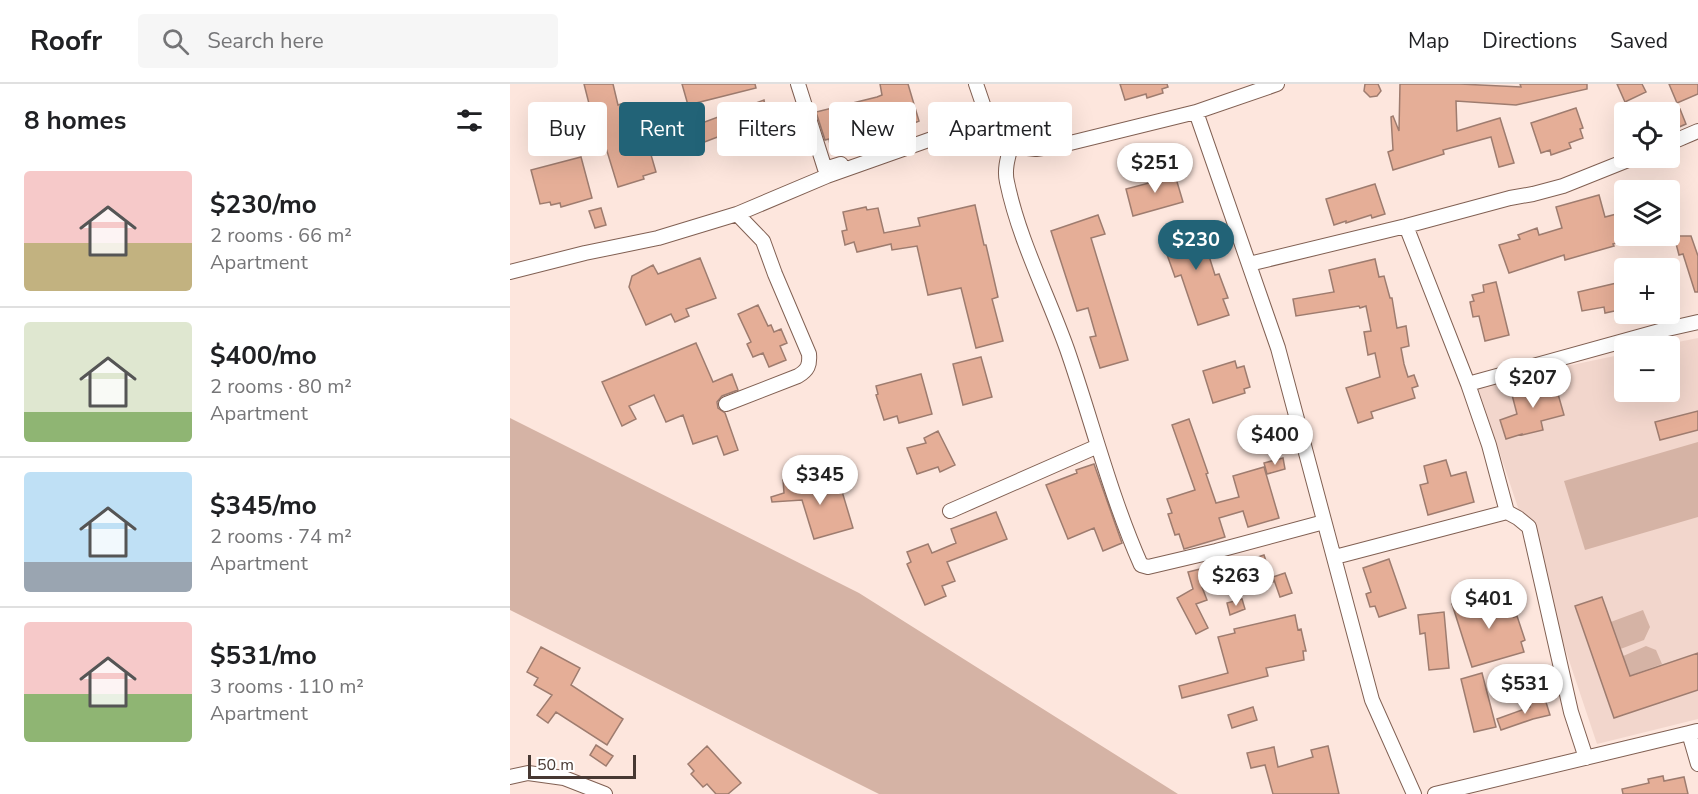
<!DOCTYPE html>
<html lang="en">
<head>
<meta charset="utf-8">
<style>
	:root { --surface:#fff; --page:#f6f6f6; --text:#202124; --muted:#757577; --line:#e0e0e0; --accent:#226377 }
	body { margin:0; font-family:"Nunito Sans",sans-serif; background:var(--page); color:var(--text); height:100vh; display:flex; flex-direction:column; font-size:22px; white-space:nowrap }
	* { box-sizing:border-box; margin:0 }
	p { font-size:20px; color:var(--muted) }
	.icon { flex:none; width:33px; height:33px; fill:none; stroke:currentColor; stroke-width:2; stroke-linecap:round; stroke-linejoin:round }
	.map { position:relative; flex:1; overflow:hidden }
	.sheet { display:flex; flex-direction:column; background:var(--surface); width:510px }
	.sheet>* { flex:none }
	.top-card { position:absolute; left:18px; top:18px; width:570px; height:54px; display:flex; gap:12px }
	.fabs { position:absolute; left:1104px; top:18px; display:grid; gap:12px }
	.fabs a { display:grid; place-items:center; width:66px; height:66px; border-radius:6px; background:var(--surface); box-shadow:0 6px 24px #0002; font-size:30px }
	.scale { position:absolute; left:18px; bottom:15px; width:108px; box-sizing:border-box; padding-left:6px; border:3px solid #473832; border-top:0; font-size:16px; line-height:21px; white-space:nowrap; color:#473832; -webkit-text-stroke:4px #fff; paint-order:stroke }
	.price { position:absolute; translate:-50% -51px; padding:0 14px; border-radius:21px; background:#fff; color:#222; font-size:20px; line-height:39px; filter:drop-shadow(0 2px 3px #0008) }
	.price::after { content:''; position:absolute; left:50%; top:36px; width:18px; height:14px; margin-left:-9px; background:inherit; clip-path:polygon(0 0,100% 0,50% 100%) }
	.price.current { background:var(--accent); color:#fff }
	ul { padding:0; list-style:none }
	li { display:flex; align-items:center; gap:18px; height:150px; padding:0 24px }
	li+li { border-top:2px solid var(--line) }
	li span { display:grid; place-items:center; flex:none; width:168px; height:120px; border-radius:6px; color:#555 }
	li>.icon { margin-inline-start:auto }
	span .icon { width:72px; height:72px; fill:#fffc; stroke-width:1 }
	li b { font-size:26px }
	h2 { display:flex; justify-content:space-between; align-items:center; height:72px; padding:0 24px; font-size:26px }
	.pill { padding:0 21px; border-radius:6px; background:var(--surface); box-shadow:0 6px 24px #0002; font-size:21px; line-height:54px }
	.pill.current { background:var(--accent); color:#fff }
	header { display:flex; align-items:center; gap:36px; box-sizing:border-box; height:84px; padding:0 30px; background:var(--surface); border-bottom:2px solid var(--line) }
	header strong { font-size:28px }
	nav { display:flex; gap:33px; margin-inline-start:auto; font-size:21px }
	.search { width:420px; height:54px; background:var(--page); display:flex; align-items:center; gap:15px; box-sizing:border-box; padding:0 21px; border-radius:6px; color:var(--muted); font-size:22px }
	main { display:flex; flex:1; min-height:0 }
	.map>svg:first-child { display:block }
	.built { fill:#f2d6cc }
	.green { fill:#d5b3a5 }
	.building { fill:#e5ae97; stroke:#9e7c6f; stroke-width:1.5 }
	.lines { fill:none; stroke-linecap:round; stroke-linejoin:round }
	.street-casing { stroke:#816053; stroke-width:16 }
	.street { stroke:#fff; stroke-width:14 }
</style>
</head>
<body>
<header>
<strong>Roofr</strong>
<div class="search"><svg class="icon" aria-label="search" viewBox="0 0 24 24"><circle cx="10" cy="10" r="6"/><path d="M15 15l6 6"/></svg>Search here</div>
<nav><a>Map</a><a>Directions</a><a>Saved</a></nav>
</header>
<main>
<section class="sheet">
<h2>8 homes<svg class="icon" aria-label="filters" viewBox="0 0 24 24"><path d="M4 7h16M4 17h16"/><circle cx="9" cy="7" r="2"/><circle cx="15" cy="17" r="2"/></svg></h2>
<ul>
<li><span style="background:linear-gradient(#f6c9c9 60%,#c2b280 0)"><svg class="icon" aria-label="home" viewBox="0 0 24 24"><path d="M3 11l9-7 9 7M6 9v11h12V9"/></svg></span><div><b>$230/mo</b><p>2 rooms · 66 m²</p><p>Apartment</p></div></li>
<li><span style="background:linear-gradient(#dfe7d0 75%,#8fb573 0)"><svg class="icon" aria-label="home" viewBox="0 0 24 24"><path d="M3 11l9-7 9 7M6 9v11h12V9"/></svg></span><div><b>$400/mo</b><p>2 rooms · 80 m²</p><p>Apartment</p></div></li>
<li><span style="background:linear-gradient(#bfe0f5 75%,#9aa5b1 0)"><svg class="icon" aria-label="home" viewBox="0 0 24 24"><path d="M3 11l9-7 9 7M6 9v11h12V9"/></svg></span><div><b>$345/mo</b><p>2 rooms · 74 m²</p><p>Apartment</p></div></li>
<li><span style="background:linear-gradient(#f6c9c9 60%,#8fb573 0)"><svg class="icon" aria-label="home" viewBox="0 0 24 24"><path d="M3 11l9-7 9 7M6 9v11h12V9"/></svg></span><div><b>$531/mo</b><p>3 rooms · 110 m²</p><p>Apartment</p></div></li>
</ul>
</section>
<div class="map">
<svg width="1188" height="710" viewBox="0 0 1188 710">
	<rect width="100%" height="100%" fill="#fde6dd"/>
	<path class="built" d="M 1188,254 L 1188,635 L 1087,660 L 967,301 L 1114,270 L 1114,308 L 1160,308 L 1160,262 L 1148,262 Z"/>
	<path class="green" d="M 0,334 L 349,509 L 668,710 L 369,710 L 0,526 Z
		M 1188,358 L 1188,433 L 1075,466 L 1054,397 Z
		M 1133,526 L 1140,543 L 1134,556 L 1108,566 L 1098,539 Z
		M 1136,562 L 1146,566 L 1152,580 L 1119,592 L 1111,573 Z"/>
	<path class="building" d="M 74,0 L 103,0 L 108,21 L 114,19 L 123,57 L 126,56 L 129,67 L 139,64 L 146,88 L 133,92 L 134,95 L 108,103 L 93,54 L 88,55 Z
		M 172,0 L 245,0 L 246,4 L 178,21 Z
		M 370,0 L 398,0 L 409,37 L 402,40 L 404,46 L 379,54 L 375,40 L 336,50 L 338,56 L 320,61 L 319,55 L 315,56 L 306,28 L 367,13 L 372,11 Z
		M 610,0 L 657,0 L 658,3 L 652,5 L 653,9 L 637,14 L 636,10 L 615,16 Z
		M 855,0 L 868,0 L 871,7 L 867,12 L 860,13 L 854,7 Z
		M 890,0 L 950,0 L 1011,3 L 1010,0 L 1077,0 L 1077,5 L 1006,21 L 946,17 L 947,47 L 990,34 L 1004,79 L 989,83 L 981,53 L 933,66 L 934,70 L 883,86 L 878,68 L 883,66 L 881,33 L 883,32 L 889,47 Z
		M 1107,0 L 1132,0 L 1136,8 L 1115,18 Z
		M 1159,0 L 1188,0 L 1188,10 L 1167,19 Z
		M 254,16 L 256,27 L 260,26 L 264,41 L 232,47 L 231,44 L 171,67 L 165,49 Z
		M 1066,24 L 1073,44 L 1070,45 L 1073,54 L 1059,59 L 1061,64 L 1041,71 L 1040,66 L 1031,69 L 1021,39 Z
		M 1170,25 L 1176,40 L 1160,47 L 1160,29 Z
		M 71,73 L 82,114 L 51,123 L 50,119 L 41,121 L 40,118 L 30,120 L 21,86 Z
		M 654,86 L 656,94 L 665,91 L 673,118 L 623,132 L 616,105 L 639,99 L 637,91 Z
		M 865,100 L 875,130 L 862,134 L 861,131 L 836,139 L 836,137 L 824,141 L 816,115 Z
		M 1089,111 L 1095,133 L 1114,128 L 1114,157 L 1103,160 L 1104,162 L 1055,176 L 1054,171 L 999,189 L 989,161 L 1010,155 L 1008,151 L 1027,144 L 1029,151 L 1052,144 L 1046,123 Z
		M 465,121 L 474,161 L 476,161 L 488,213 L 482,215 L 493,257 L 466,264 L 451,204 L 418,211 L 407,162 L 382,166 L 381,160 L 347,168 L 344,158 L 335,161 L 332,147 L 337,146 L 333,128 L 356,123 L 357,126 L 368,124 L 374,149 L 410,142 L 408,134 Z
		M 91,124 L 96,141 L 85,144 L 79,127 Z
		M 588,131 L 595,150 L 581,154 L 618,276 L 590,284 L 580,253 L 586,252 L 578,224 L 567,227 L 541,147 Z
		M 686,138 L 689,147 L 695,145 L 703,168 L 698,169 L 705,191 L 709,190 L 718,214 L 713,215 L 719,231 L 688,241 L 671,191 L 665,193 L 650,151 Z
		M 1164,152 L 1181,152 L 1188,172 L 1188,208 L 1185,208 L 1173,170 L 1169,171 Z
		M 190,174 L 206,214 L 176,225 L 179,232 L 165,238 L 161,230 L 136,241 L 119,203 L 122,192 L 143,181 L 148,190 Z
		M 865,175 L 869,193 L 874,192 L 880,214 L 882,214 L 887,244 L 896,242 L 899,262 L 891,264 L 894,280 L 898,293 L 904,291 L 908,302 L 902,304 L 905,314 L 861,328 L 863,334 L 848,339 L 836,304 L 870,293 L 865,269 L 858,271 L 854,248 L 861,247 L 856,222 L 850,224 L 849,222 L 786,232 L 783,215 L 824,208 L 819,186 Z
		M 986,198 L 999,251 L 975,257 L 969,232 L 963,233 L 960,218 L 964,217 L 962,211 L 974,208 L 973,201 Z
		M 1111,198 L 1114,215 L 1114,225 L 1095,229 L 1094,223 L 1072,227 L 1068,208 Z
		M 248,221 L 258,242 L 261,241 L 264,248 L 271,245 L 277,259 L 270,262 L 276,276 L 259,283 L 253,269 L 243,273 L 237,260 L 241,258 L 228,230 Z
		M 186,259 L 203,298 L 222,290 L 228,306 L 212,312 L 207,318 L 208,324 L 215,329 L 228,366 L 214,371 L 207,352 L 183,360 L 173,331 L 156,338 L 144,311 L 119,322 L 126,335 L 112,342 L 92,298 Z
		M 471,273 L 482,313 L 453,321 L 443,280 Z
		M 725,277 L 727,284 L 734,282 L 740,303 L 734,305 L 735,309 L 703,319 L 693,287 Z
		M 411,290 L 422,330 L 389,339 L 387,332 L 374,336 L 366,311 L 368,310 L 366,302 Z
		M 1044,296 L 1054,331 L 1031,337 L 1033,346 L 1012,351 L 1012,350 L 996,355 L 990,336 L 1007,330 L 1001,307 Z
		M 1188,327 L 1188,346 L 1150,356 L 1145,338 Z
		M 679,335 L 698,389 L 696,390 L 706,419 L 729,413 L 723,392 L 754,383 L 769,434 L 738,443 L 733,427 L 709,434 L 715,453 L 674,465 L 669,450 L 665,451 L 658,430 L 662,429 L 657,415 L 685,406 L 662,341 Z
		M 428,347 L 445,381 L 430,388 L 428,383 L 407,390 L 397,364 L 416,359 L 414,354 Z
		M 773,374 L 775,385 L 757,390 L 754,379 Z
		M 936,376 L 941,392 L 956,388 L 964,418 L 918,431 L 910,401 L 918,399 L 914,382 Z
		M 584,380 L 612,459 L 593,467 L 584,444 L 558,455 L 536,401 L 567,389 L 566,386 Z
		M 328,394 L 343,444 L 304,455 L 292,416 L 262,418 L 261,413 L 274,409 L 273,396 L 287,395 L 288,405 Z
		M 486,428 L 497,455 L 437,478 L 445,497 L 432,502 L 436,512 L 415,521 L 397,480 L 401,478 L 397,468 L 418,460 L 422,469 L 446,459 L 441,445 Z
		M 754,471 L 763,498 L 739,506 L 730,479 Z
		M 879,475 L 896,524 L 869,533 L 865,522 L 860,523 L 856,510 L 861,508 L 853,484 Z
		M 706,481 L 711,498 L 692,503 L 697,516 L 686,520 L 698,544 L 686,550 L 667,514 L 683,505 L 678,488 Z
		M 775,489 L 782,509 L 770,513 L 763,493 Z
		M 1092,513 L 1120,592 L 1188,569 L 1188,606 L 1104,634 L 1065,522 Z
		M 977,514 L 978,518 L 994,514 L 998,527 L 1002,525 L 1004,533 L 1007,532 L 1015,556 L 1011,558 L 1014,568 L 962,583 L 942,520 L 961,515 L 962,519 Z
		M 732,515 L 735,525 L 720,531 L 717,519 Z
		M 934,528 L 939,584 L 919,586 L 915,549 L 910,550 L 908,531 Z
		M 785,531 L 788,546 L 791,545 L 796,567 L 793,567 L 794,576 L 756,584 L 758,592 L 672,614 L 669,602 L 718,589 L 708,553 L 725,549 L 724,545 Z
		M 31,563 L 70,584 L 61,601 L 113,635 L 97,661 L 46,628 L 38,639 L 27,631 L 42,611 L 24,601 L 28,594 L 17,588 Z
		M 972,589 L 986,643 L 964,648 L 951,595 Z
		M 1035,615 L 1040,631 L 1023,635 L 991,646 L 987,635 L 1020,623 L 1019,619 Z
		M 743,623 L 747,636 L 722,644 L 718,631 Z
		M 86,661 L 103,672 L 96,682 L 80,671 Z
		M 197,662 L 231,699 L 218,710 L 206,710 L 197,700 L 193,703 L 181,690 L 184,687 L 178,680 Z
		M 818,662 L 829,710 L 763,710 L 755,681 L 741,684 L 737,669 L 764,663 L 768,683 L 803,673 L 801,666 Z
		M 1153,692 L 1154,697 L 1174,693 L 1178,710 L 1113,710 L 1112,705 L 1139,699 L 1138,695 Z"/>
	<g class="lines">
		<g class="street-casing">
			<path id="street" d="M 288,0 L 315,85 L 331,80
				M 466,0 L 478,35 L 486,47 L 501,62 L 526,65 L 552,61 L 686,28 L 768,264 L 862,616 L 904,710
				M 686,28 L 767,0
				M 1160,59 L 1188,47
				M 501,62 C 498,73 494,86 497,98 C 509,156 537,209 557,265 C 582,337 600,411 631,481 L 638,483 L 706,467 L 814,438
				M 896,142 L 958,300 L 979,361 L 997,428 L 1008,434 L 1019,443 L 1061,628 L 1076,674
				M 739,180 L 896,142 L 1000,114 L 1023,110 L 1053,102 L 1123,74
				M 0,188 L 75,169 L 148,154 L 227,130 L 317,92 L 478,35
				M 958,300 L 1153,246 L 1188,238
				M 216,320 L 288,292 C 298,286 300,281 299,270 L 265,190 L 253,157 L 227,130
				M 440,427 L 588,362
				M 825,473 L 997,428
				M 1187,647 L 1179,649 L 1188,680
				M 0,693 L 18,689 L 54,694 L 95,710
				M 925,710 L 1179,649"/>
		</g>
		<use href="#street" class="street"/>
	</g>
</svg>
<div class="fabs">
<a><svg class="icon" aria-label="locate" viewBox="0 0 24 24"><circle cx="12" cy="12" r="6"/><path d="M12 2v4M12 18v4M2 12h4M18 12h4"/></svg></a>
<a><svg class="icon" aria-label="layers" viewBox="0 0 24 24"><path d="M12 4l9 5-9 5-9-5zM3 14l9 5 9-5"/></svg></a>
<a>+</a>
<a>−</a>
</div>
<div class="scale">50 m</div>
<b class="price" style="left:645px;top:110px">$251</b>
<b class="price current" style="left:686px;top:187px">$230</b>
<b class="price" style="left:1023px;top:325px">$207</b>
<b class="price" style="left:765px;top:382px">$400</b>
<b class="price" style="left:310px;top:422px">$345</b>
<b class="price" style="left:726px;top:523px">$263</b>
<b class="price" style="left:979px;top:546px">$401</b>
<b class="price" style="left:1015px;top:631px">$531</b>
<div class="top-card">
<a class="pill">Buy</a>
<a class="pill current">Rent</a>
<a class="pill">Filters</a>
<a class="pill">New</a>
<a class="pill">Apartment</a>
</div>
</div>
</main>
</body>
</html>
